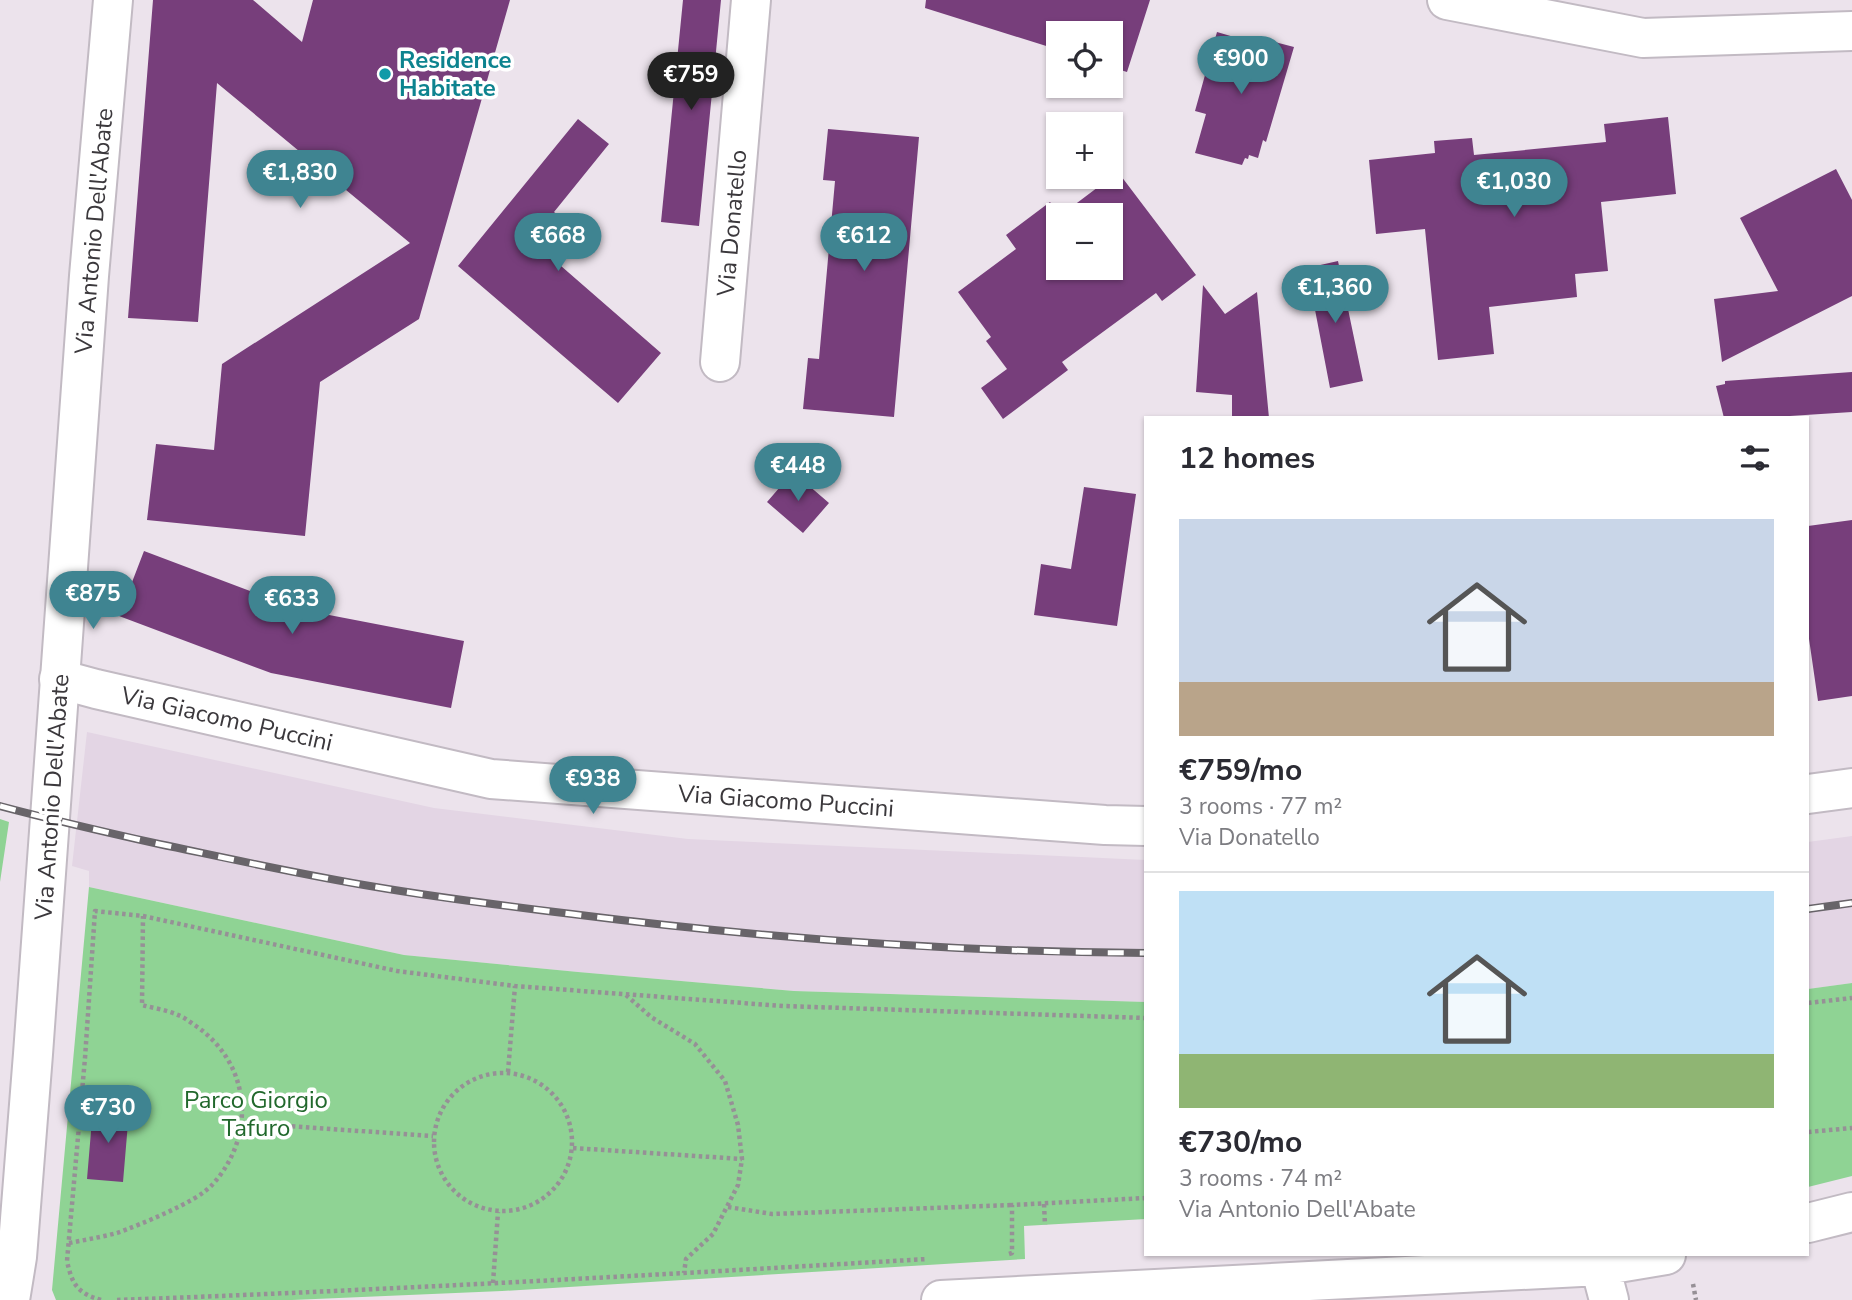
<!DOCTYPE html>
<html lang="en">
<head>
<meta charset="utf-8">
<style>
	:root { --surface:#fff; --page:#f7f7f7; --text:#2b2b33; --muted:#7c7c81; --line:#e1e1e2; --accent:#3f8491 }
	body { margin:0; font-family:"Nunito Sans",sans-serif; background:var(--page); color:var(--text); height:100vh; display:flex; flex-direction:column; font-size:26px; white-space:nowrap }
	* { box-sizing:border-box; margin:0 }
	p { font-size:23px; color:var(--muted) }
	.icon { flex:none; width:38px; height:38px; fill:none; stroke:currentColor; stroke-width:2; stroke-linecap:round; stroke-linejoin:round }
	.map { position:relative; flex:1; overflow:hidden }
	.panel { position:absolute; left:1144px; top:416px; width:665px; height:840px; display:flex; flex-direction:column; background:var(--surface); border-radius:0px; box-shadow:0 2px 5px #0004 }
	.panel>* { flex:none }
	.fabs { position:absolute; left:1046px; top:21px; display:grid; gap:14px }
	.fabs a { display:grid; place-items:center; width:77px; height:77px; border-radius:0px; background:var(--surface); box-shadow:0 2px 5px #0004; font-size:35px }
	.price { position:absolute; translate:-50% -60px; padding:0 16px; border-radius:24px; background:var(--accent); color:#fff; font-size:23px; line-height:46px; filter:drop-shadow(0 2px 4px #0008) }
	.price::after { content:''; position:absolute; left:50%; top:42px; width:21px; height:16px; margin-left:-10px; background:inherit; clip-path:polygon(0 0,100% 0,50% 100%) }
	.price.selected { background:#222; color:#fff }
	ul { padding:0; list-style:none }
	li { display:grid; align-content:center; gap:14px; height:371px; padding:0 35px }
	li+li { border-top:2px solid var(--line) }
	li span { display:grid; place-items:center; height:217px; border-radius:0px; color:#555 }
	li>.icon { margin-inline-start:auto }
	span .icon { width:126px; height:126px; fill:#fffc; stroke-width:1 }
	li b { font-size:30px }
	h2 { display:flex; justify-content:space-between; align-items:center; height:84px; padding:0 35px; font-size:30px }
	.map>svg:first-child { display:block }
	.built { fill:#e3d5e4 }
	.green { fill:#8fd394 }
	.building { fill:#773e7b }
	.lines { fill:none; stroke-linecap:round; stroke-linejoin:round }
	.minor-casing { stroke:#c2bac3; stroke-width:42 }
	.major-casing { stroke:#c2bac3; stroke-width:42 }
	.path { stroke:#969096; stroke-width:4.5; stroke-dasharray:3.5 3.5; stroke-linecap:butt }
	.minor { stroke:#fff; stroke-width:38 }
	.major { stroke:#fff; stroke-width:38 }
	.rail-casing { stroke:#686469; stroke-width:8 }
	.rail { stroke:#fff; stroke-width:5; stroke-dasharray:16; stroke-linecap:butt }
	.culture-dot { fill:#0f9aa8; stroke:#fff; stroke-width:2.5 }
	.labels { text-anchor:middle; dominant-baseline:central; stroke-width:7; stroke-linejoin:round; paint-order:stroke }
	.culture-label { font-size:24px; font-weight:bold; fill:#0d838f; stroke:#fff; text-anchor:start }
	.street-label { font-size:24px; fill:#3b383c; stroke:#fff }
	.park-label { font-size:24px; fill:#21682c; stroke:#fff }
</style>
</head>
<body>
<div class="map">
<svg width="1852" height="1300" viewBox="0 0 1852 1300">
	<rect width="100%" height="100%" fill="#ece3ec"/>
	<path class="built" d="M 87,732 L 434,808 L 688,839 L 1146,860 L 1146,1002 L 794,991 L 578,972 L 404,955 L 89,887 L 89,871 L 72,866 Z
		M 1852,836 L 1852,983 L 1808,989 L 1808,842 Z"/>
	<path class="green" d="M 0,819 L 9,822 L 0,882 Z
		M 89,887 L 404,955 L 578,972 L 794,991 L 1146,1002 L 1146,1219 L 1024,1226 L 1025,1259 L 502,1291 L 292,1300 L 56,1300 L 52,1290 Z
		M 1852,983 L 1852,1176 L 1808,1187 L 1808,989 Z"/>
	<path class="building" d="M 153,0 L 253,0 L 302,42 L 313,0 L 510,0 L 419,319 L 320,382 L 305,536 L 147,520 L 156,444 L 214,450 L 222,364 L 410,243 L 217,83 L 198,322 L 128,318 Z
		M 683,0 L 721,0 L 699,226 L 661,222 Z
		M 926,0 L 1150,0 L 1127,72 L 1111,67 L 1111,33 L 1059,33 L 1059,50 L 925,8 Z
		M 1217,32 L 1251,42 L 1252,36 L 1294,47 L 1266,142 L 1263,140 L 1258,158 L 1249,155 L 1248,159 L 1245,158 L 1242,165 L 1195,153 L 1206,114 L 1195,111 Z
		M 1668,117 L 1676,194 L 1601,202 L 1608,271 L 1575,274 L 1577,297 L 1489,307 L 1494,354 L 1438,360 L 1425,229 L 1376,234 L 1369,160 L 1435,153 L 1434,141 L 1472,138 L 1474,155 L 1606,142 L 1604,124 Z
		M 578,119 L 609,144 L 554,212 L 577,231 L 553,259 L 661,353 L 618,403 L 458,266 Z
		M 828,129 L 919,137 L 894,417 L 803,409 L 808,358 L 819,359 L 835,181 L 823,180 Z
		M 1836,169 L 1852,200 L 1852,296 L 1722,362 L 1714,299 L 1778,291 L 1740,218 Z
		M 1118,172 L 1196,275 L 1162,301 L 1156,293 L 1062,362 L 1068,370 L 1003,419 L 981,388 L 1007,369 L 986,341 L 991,337 L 958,292 L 1016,249 L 1006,235 L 1050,202 L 1060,215 L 1059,215 L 1059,268 L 1111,268 L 1111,215 L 1061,215 Z
		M 1338,261 L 1363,381 L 1330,388 L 1307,268 Z
		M 1203,285 L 1225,314 L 1257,292 L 1269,418 L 1232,418 L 1232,395 L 1196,392 Z
		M 1852,372 L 1852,412 L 1757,418 L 1724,418 L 1716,386 L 1725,384 L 1725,381 Z
		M 793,472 L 829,503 L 803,533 L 767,502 Z
		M 1084,487 L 1136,494 L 1117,626 L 1034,615 L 1041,564 L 1071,569 Z
		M 1852,520 L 1852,696 L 1818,701 L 1808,632 L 1808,526 Z
		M 144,551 L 298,609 L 464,641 L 451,708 L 271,673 L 119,616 Z
		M 93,1108 L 129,1111 L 123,1182 L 87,1179 Z"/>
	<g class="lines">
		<g class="minor-casing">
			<path id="minor" d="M 1447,0 L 1643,38 L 1852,31
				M 720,362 L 751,0
				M 59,679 L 96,689 L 491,779 L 1105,825 L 1146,826
				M 1808,794 L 1852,788
				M 1808,1223 L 1852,1212
				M 1600,1266 L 1609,1300
				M 941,1300 L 1600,1266 L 1666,1255"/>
		</g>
		<g class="major-casing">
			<path id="major" d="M 10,1300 L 17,1257 L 33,1054 L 89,276 L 113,0"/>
		</g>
		<path class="path" d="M 626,995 L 651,1017 L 695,1044 L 725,1081 L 738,1125 L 742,1159 L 738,1185 L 713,1234 L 686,1259 L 684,1273
			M 1808,1003 L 1852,998
			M 508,1072 L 515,986
			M434 1142a69 69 0 1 1 138 0a69 69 0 1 1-138 0Z
			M 243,1123 L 433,1136
			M 1808,1132 L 1852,1128
			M 573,1148 L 742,1159
			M 1044,1204 L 1045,1225
			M 728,1207 L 772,1214 L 1012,1205
			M 69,1243 C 85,1240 101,1237 117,1233 C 139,1225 197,1202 212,1185 C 257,1136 251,1064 196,1026 C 190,1022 184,1017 178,1015 C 167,1010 153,1008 142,1005 L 143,916
			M 1009,1254 L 1012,1253 L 1012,1205 L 1146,1198
			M 493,1283 L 498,1212
			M 1693,1284 L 1696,1300
			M 101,1300 C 77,1293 72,1284 67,1261 L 85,1058 L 95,911 L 143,916 L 397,971 L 515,986 L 783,1006 L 1146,1018
			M 117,1300 C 388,1290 657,1275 927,1259"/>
		<use href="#minor" class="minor"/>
		<use href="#major" class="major"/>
		<g class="rail-casing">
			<path id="rail" d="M 0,806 C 53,820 105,832 159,844 C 231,859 303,875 376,887 C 441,898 506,906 572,914 C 762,938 954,952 1146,953
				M 1808,909 L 1852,903"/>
		</g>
		<use href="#rail" class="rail"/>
	</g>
	<circle class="culture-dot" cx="385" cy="74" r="7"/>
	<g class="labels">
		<g class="culture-label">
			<text x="399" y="60">Residence<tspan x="399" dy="28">Habitate</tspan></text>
		</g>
		<g class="street-label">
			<text transform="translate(732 223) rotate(-85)">Via Donatello</text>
			<text transform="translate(94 231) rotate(-85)">Via Antonio Dell'Abate</text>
			<text transform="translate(227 719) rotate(13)">Via Giacomo Puccini</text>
			<text transform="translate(52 797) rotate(-86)">Via Antonio Dell'Abate</text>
			<text transform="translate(786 801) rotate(4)">Via Giacomo Puccini</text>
		</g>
		<g class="park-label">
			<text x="256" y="1100">Parco Giorgio<tspan x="256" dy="28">Tafuro</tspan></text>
		</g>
	</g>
</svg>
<div class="fabs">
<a><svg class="icon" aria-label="locate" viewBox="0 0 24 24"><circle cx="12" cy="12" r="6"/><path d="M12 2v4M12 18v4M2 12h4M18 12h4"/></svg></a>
<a>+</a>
<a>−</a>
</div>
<b class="price" style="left:1241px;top:96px">€900</b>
<b class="price selected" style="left:691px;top:112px">€759</b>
<b class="price" style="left:300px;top:210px">€1,830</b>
<b class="price" style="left:1514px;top:219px">€1,030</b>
<b class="price" style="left:558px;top:273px">€668</b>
<b class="price" style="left:864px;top:273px">€612</b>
<b class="price" style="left:1335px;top:325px">€1,360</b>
<b class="price" style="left:798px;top:503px">€448</b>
<b class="price" style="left:93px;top:631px">€875</b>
<b class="price" style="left:292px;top:636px">€633</b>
<b class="price" style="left:593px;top:816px">€938</b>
<b class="price" style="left:108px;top:1145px">€730</b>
<section class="panel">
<h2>12 homes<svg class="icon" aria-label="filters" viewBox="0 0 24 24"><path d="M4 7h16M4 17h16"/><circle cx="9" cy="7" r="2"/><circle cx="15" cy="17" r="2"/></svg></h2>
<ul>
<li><span style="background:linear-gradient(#c9d6e8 75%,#b9a48a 0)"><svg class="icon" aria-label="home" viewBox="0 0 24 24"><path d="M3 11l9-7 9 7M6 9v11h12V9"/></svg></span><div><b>€759/mo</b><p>3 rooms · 77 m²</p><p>Via Donatello</p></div></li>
<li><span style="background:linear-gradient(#bfe0f5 75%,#8fb573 0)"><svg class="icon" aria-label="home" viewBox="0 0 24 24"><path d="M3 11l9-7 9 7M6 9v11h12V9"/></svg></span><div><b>€730/mo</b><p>3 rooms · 74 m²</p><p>Via Antonio Dell'Abate</p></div></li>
</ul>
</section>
</div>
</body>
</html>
